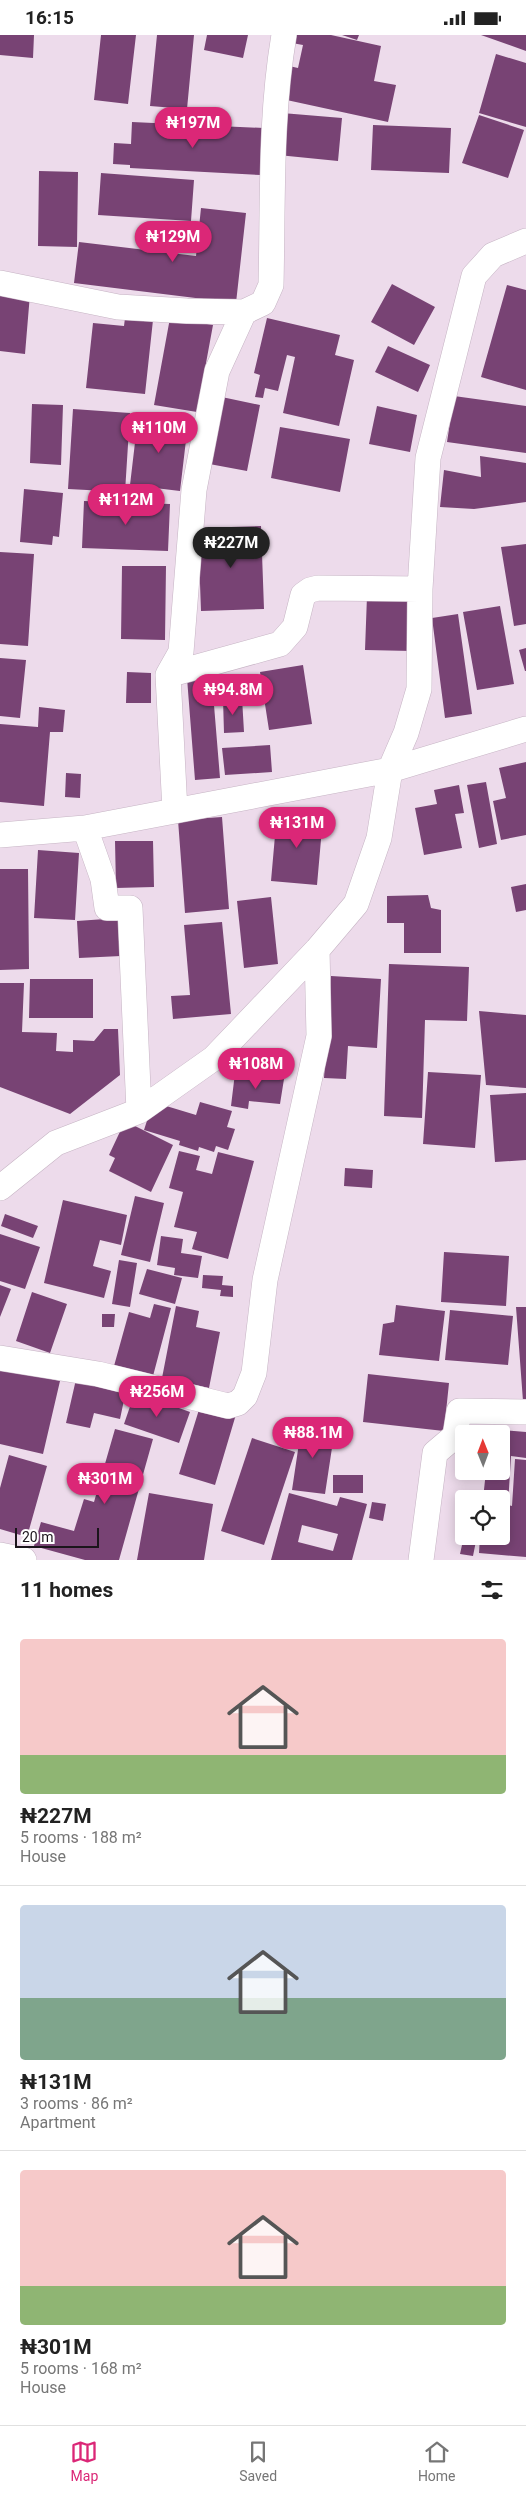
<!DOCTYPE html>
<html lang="en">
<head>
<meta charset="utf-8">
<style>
	:root { --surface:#fff; --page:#f2f2f2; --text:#222; --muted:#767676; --line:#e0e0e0; --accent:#db2777 }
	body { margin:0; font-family:Roboto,sans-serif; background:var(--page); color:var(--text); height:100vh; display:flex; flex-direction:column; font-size:19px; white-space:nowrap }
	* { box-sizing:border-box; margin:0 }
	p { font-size:16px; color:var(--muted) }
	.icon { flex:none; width:28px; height:28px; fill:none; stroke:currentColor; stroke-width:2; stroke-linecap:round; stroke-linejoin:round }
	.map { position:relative; height:1525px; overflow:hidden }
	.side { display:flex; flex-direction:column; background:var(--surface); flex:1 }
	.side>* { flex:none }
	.needle { width:32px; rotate:359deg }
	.tools { position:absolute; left:455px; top:1390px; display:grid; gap:10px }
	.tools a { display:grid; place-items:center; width:55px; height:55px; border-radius:5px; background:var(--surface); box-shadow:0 2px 12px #0003; font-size:25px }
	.scale { position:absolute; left:15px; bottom:12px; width:84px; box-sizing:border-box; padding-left:5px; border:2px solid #1b151b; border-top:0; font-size:14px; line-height:18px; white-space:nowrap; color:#1b151b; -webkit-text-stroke:4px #fff; paint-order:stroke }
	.price { position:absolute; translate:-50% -42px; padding:0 11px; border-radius:18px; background:var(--accent); color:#fff; font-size:16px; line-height:32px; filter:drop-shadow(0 1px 2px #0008) }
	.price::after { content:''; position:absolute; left:50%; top:30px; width:15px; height:11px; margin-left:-8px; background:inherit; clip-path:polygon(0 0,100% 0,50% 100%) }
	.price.active { background:#222; color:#fff }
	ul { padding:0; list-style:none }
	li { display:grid; align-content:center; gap:10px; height:265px; padding:0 20px }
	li+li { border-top:1px solid var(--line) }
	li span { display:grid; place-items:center; height:155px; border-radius:5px; color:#555 }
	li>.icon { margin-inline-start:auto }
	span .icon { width:90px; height:90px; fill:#fffc; stroke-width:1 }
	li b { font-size:21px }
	h2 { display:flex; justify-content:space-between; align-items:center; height:60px; padding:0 20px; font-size:21px }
	.status { display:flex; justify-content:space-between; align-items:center; height:35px; padding:0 25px; background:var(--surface); direction:ltr }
	.status svg { height:14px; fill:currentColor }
	.dock { display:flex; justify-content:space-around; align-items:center; height:70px; border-top:1px solid var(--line); background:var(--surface); font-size:14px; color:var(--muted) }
	.dock a { display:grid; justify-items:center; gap:2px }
	.dock .active { color:var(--accent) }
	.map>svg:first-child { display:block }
	.building { fill:#784374; fill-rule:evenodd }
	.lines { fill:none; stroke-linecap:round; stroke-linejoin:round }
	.street-casing { stroke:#c6b4c4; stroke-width:26 }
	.street { stroke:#fff; stroke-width:25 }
</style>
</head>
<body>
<div class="status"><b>16:15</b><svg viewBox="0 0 49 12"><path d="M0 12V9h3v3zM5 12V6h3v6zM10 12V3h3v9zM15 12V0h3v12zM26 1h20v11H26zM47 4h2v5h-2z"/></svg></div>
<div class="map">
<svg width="526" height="1525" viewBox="0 0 526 1525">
	<rect width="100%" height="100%" fill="#eddbeb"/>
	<path class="building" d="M 0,0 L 34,0 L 33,23 L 0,20 Z
		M 101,0 L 136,0 L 128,69 L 94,65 Z
		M 157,0 L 194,0 L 187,74 L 150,71 Z
		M 207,0 L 248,0 L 243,23 L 204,15 Z
		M 294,0 L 331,0 L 381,11 L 374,46 L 396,50 L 388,87 L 282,64 L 289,31 L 298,33 L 303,10 L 292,8 Z
		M 342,0 L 359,0 L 357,5 Z
		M 481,0 L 526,0 L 526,16 Z
		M 496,19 L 526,28 L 526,92 L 479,78 Z
		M 282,78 L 342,83 L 338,126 L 278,120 Z
		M 479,80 L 524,95 L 508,143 L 462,128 Z
		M 132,87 L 264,93 L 261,140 L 130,133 L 130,130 L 113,129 L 114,108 L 131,109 Z
		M 373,90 L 451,93 L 449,138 L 371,135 Z
		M 39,136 L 78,137 L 77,212 L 38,211 Z
		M 101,138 L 194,145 L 191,186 L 98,180 Z
		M 201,173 L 246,178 L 236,268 L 74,248 L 79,207 L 196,221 Z
		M 392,249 L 435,272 L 414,310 L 371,287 Z
		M 507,250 L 526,255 L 526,355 L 481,342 Z
		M 0,256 L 30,259 L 25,319 L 0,316 Z
		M 125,283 L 153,285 L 145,359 L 86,353 L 93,288 L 124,291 Z
		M 170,283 L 213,290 L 197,377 L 154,370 Z
		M 267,283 L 340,300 L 335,320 L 354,325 L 339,391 L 283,378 L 295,322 L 287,320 L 278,356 L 265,353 L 263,363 L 255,362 L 260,340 L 254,338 Z
		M 388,311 L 430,330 L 418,357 L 375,337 Z
		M 217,361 L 260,370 L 247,436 L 204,428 Z
		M 454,361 L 526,371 L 526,418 L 447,407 Z
		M 32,369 L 63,370 L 61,430 L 30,428 Z
		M 377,371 L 417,380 L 410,417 L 369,409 Z
		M 73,374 L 130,378 L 125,457 L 68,454 Z
		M 138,382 L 188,388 L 180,456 L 130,450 Z
		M 280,392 L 350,404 L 340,457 L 271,443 Z
		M 480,421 L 526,428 L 526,467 L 474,474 L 440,472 L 444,435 L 481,442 Z
		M 24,454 L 63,458 L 59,502 L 53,501 L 52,510 L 20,507 Z
		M 84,466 L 170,469 L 168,516 L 82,513 Z
		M 261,491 L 264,574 L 201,576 L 198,493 Z
		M 526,509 L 526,589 L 514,591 L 501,512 Z
		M 0,517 L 34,519 L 28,611 L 0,609 Z
		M 122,531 L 166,531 L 165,605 L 121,604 Z
		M 367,561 L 414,562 L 412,616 L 365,615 Z
		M 500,571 L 514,649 L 477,655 L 463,577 Z
		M 458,579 L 472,679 L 445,683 L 432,583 Z
		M 526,613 L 526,636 L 525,636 L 519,615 Z
		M 0,623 L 26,625 L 20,683 L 0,681 Z
		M 303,630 L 312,689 L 269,695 L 260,637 Z
		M 127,637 L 151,638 L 151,668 L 126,668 Z
		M 240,639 L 241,656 L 213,658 L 220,743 L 195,745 L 187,643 Z
		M 242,663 L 244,697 L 224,698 L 223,664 Z
		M 39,672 L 65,675 L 63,697 L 50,697 L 44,771 L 0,767 L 0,689 L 38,692 Z
		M 270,710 L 272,737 L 225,740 L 222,713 Z
		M 526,727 L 526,800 L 501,805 L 493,766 L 506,763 L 499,733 Z
		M 66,738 L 81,739 L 80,763 L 65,762 Z
		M 486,747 L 497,809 L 479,813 L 467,750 Z
		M 459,750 L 464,778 L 455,779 L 462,813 L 424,820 L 415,773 L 437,769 L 434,755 Z
		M 277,778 L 323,782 L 317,850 L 271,846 Z
		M 222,782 L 229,874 L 185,878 L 178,785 Z
		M 115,806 L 153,806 L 154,852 L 116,853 Z
		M 38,815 L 79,818 L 75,885 L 34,883 Z
		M 0,834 L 28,834 L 29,934 L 0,935 Z
		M 526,849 L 526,875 L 516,877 L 511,852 Z
		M 428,860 L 431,873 L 441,875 L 441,918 L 404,918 L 404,888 L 387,888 L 387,861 Z
		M 271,862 L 278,929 L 244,933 L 237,866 Z
		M 119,883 L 121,921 L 79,923 L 77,886 Z
		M 222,887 L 231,979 L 173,984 L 171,961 L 190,960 L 184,890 Z
		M 389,929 L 469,932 L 467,986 L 425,985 L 422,1083 L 384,1081 Z
		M 331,941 L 381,944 L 377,1013 L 348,1011 L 346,1044 L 324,1043 Z
		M 30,944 L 93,944 L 93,983 L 29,983 Z
		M 0,948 L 24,948 L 22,997 L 57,998 L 56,1016 L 73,1017 L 73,1005 L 94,1006 L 104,994 L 118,994 L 120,1040 L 70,1079 L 0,1052 Z
		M 479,976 L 526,980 L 526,1053 L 486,1050 Z
		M 428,1037 L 481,1040 L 475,1113 L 423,1109 Z
		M 235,1038 L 284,1044 L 280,1069 L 249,1066 L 248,1074 L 231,1071 Z
		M 526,1058 L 526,1125 L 495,1127 L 490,1060 Z
		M 153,1067 L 196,1080 L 200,1067 L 232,1076 L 227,1092 L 235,1094 L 228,1115 L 216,1111 L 214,1117 L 199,1112 L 198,1116 L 179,1110 L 180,1106 L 144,1095 Z
		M 125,1086 L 173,1110 L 151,1157 L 109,1136 L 115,1123 L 109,1120 Z
		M 179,1116 L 200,1121 L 196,1135 L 212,1139 L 218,1117 L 254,1126 L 228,1224 L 192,1214 L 197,1197 L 174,1192 L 183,1157 L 169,1153 Z
		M 345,1133 L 373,1135 L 372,1153 L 344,1151 Z
		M 135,1161 L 164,1168 L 150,1227 L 121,1220 Z
		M 63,1165 L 127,1180 L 121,1210 L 100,1205 L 93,1231 L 111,1236 L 104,1263 L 44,1248 Z
		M 5,1179 L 38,1191 L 33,1203 L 1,1191 Z
		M 0,1199 L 40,1212 L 25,1254 L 0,1246 Z
		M 161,1201 L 183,1204 L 181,1218 L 202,1221 L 198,1243 L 174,1240 L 175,1233 L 157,1230 Z
		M 444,1217 L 509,1221 L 506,1271 L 441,1267 Z
		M 119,1225 L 137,1228 L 130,1272 L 112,1269 Z
		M 147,1234 L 182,1243 L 175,1269 L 139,1259 Z
		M 203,1240 L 223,1241 L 222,1250 L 233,1251 L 233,1262 L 220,1261 L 221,1255 L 202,1253 Z
		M 0,1250 L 11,1254 L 0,1282 Z
		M 32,1257 L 67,1269 L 50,1318 L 16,1306 Z
		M 154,1269 L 171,1273 L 153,1341 L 114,1331 L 129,1277 L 150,1283 Z
		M 396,1270 L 445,1276 L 439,1326 L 379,1320 L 383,1289 L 394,1287 Z
		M 176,1271 L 199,1276 L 196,1292 L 220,1297 L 209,1353 L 162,1343 Z
		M 516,1272 L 526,1272 L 526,1365 L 523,1366 Z
		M 450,1275 L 513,1281 L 508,1330 L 445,1325 Z
		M 102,1279 L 115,1279 L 114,1292 L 102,1292 Z
		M 0,1332 L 60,1346 L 43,1419 L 0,1409 Z
		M 368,1339 L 449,1348 L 444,1396 L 363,1387 Z
		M 77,1340 L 127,1351 L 120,1384 L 94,1378 L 90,1393 L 66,1388 Z
		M 135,1357 L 190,1377 L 179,1408 L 124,1389 Z
		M 202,1365 L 237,1376 L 215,1450 L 179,1439 Z
		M 302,1388 L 335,1393 L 325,1459 L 292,1455 Z
		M 115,1394 L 153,1404 L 119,1525 L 85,1525 L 34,1511 L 41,1487 L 74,1496 L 84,1464 L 94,1467 Z
		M 489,1394 L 526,1397 L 526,1423 L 511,1421 L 508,1470 L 512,1471 L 515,1424 L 526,1425 L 526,1522 L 479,1518 L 480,1501 L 501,1501 L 501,1464 L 483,1464 L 486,1436 L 501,1436 L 501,1399 L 489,1399 Z
		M 252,1403 L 295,1417 L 264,1510 L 221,1496 Z
		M 9,1420 L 47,1431 L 27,1502 L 0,1494 L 0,1453 Z
		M 333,1440 L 363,1440 L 363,1458 L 333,1458 Z
		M 149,1458 L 213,1469 L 204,1525 L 137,1525 Z
		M 289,1458 L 337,1471 L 340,1462 L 367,1469 L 352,1525 L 271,1525 ZM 302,1490 L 338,1499 L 333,1516 L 298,1507 Z
		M 372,1467 L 386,1469 L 383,1486 L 369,1483 Z
		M 464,1501 L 477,1501 L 473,1521 L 460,1519 Z"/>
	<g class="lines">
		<g class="street-casing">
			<path id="street" d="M 0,248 L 118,272 L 187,276 L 244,277 L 263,268 L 271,250 C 273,167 270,82 284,0
				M 168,640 L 280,609 L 295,592 L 303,560 L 310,555 L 318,553 L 420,554
				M 175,776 L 168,640 L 181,617 L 194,455 L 217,336 L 244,277
				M 85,793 L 103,844 L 107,873 L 130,873 L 139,1076
				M 0,800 L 85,793 L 390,735 L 526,694
				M 0,1153 L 56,1108 L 139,1076 L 214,1023 L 317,915 L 356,869 L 379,803 L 390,735 L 406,698 L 419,654 L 420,554 L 428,423 L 474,241 L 493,220 L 526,206
				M 0,1323 L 98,1339 L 228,1371 L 238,1368 L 245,1361 L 254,1338 L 265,1245 L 319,1001 L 317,915
				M 0,1520 L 24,1525
				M 421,1525 L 435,1418 L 455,1401 L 459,1376 L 526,1377"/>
		</g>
		<use href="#street" class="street"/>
	</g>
</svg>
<div class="tools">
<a><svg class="needle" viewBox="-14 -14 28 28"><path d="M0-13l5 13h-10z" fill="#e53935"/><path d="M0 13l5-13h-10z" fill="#767676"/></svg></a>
<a><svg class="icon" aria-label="locate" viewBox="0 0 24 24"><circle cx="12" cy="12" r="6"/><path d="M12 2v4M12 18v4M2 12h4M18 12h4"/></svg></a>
</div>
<div class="scale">20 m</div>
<b class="price" style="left:193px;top:114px">₦197M</b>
<b class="price" style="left:173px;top:228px">₦129M</b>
<b class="price" style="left:159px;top:419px">₦110M</b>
<b class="price" style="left:126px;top:491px">₦112M</b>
<b class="price active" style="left:231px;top:534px">₦227M</b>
<b class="price" style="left:233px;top:681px">₦94.8M</b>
<b class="price" style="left:297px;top:814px">₦131M</b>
<b class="price" style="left:256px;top:1055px">₦108M</b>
<b class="price" style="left:157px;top:1383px">₦256M</b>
<b class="price" style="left:313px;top:1424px">₦88.1M</b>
<b class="price" style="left:105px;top:1470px">₦301M</b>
</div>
<section class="side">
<h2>11 homes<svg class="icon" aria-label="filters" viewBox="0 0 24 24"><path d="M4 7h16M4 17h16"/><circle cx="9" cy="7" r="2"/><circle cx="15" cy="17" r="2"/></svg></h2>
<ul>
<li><span style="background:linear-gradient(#f6c9c9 75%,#8fb573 0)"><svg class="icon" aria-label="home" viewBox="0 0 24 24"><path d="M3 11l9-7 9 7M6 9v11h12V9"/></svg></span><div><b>₦227M</b><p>5 rooms · 188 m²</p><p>House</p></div></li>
<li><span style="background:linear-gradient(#c9d6e8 60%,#7fa58c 0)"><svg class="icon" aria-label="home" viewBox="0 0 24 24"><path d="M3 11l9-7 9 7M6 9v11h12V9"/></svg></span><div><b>₦131M</b><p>3 rooms · 86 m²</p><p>Apartment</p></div></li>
<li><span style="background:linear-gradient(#f6c9c9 75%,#8fb573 0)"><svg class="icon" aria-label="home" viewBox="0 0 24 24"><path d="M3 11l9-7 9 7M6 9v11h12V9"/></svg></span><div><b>₦301M</b><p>5 rooms · 168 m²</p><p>House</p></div></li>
</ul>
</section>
<nav class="dock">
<a class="active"><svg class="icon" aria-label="map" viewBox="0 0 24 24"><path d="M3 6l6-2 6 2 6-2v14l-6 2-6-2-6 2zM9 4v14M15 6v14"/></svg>Map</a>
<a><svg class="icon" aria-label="saved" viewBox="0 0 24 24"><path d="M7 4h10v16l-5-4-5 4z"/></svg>Saved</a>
<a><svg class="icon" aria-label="home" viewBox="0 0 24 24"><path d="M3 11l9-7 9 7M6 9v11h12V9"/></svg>Home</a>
</nav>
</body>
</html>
